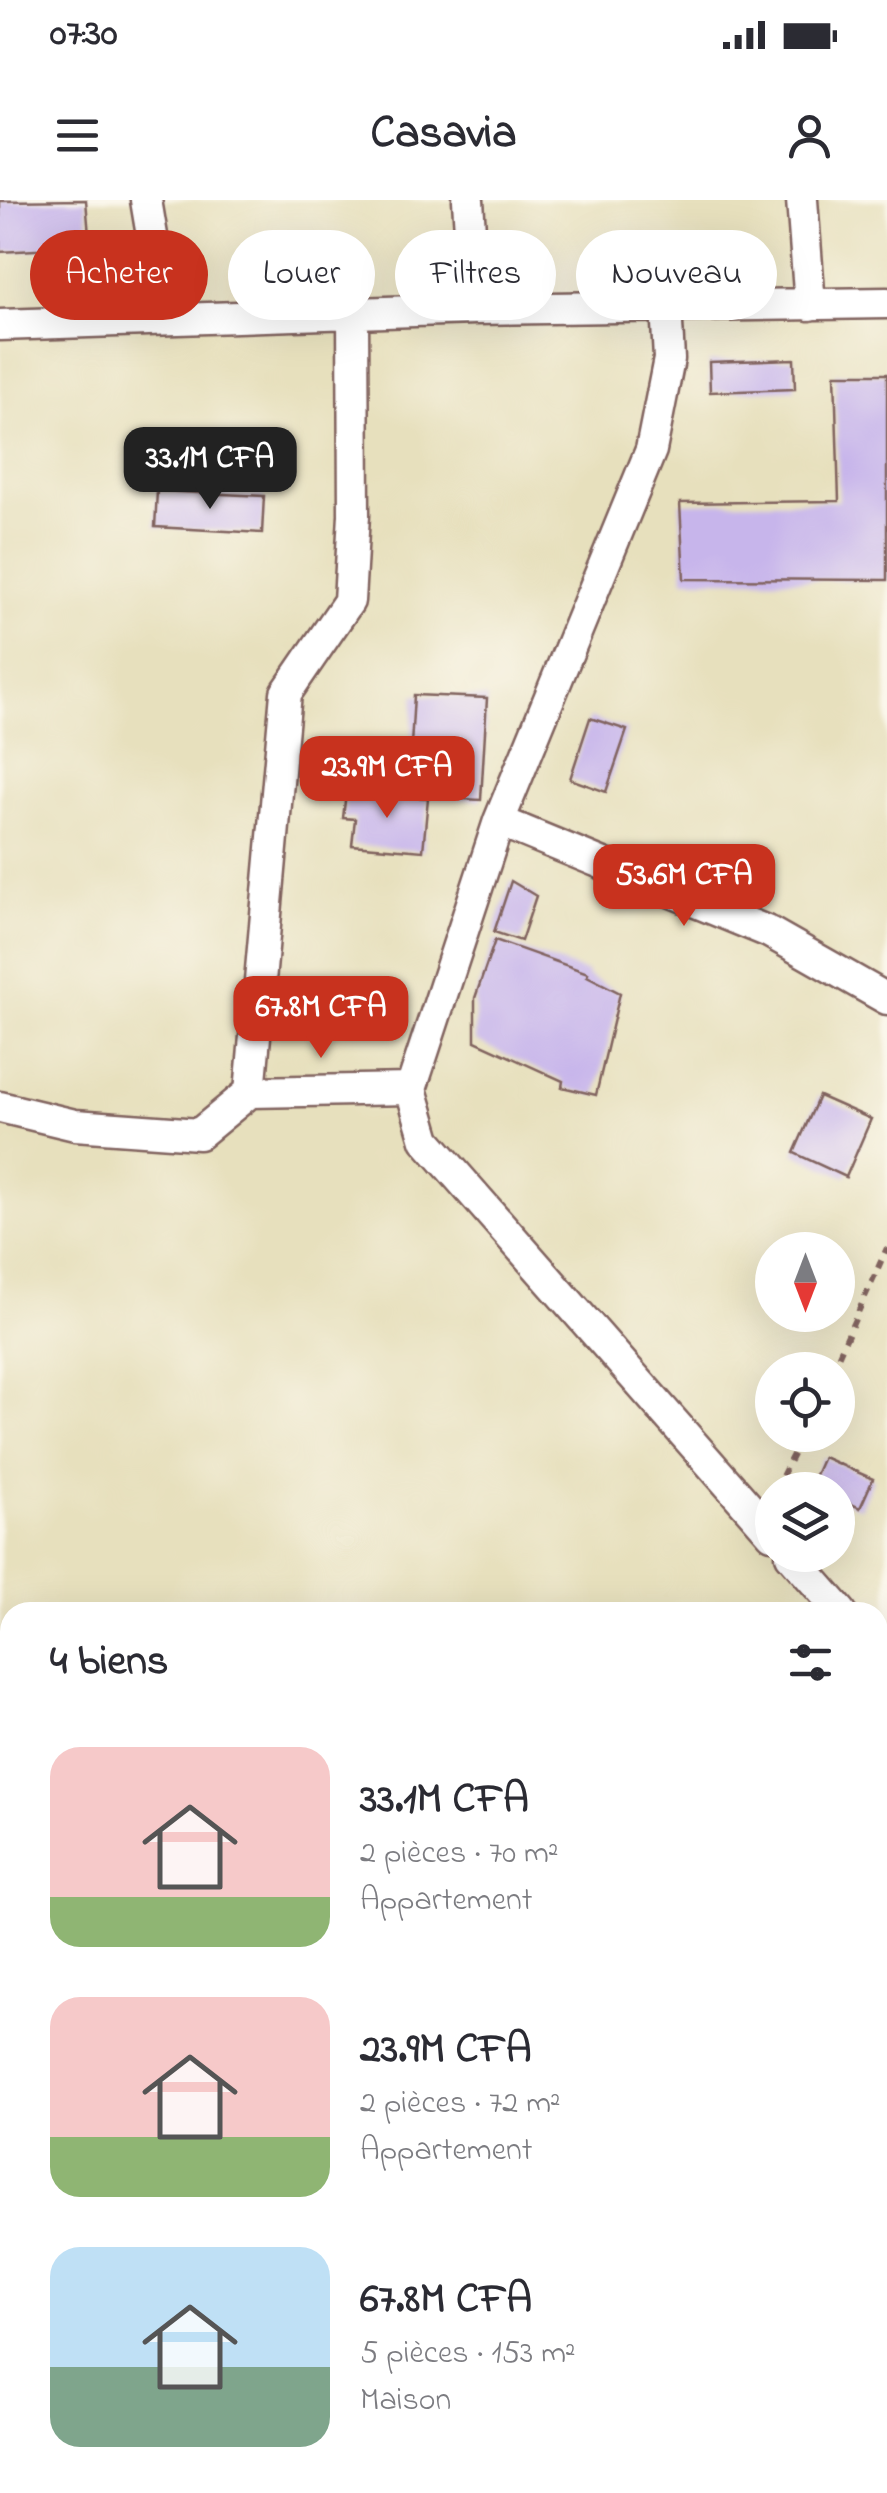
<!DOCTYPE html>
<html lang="fr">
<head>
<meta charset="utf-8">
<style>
	:root { --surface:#fff; --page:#f2f2f3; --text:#2b2b33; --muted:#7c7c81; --accent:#c8321e }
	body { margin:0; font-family:"Indie Flower",sans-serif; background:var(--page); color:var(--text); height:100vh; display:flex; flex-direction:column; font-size:38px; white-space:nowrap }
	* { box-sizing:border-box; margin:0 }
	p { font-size:32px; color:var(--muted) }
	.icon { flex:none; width:55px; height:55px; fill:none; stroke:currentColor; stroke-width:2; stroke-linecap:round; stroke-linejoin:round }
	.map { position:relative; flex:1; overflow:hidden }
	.sheet { position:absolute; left:0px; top:1402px; width:888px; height:892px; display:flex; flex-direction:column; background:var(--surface); border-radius:30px 30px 0 0; box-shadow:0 10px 40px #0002 }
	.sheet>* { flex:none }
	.banner { position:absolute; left:30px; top:30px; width:828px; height:90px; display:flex; gap:20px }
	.needle { width:65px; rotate:180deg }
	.buttons { position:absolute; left:755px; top:1032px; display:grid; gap:20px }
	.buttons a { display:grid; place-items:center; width:100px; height:100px; border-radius:50%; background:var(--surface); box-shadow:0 10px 40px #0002; font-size:50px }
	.price { position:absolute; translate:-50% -85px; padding:0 22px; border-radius:20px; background:var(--accent); color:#fff; font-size:32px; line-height:65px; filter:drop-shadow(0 2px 5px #0008) }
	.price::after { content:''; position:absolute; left:50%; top:60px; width:30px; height:22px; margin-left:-15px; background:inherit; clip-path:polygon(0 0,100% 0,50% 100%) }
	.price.active { background:#222; color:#fff }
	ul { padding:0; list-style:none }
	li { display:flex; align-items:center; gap:30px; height:250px; padding:0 50px }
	li span { display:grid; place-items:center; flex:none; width:280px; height:200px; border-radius:30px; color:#555 }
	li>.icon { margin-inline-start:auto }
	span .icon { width:120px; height:120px; fill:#fffc; stroke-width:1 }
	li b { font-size:42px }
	h2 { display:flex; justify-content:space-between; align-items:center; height:120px; padding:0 50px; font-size:42px }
	.pill { padding:0 35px; border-radius:45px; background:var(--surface); box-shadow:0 10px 40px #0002; font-size:35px; line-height:90px }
	.pill.active { background:var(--accent); color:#fff }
	.status { display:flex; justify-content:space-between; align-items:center; height:70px; padding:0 50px; background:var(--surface); direction:ltr }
	.status svg { height:28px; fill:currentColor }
	header { display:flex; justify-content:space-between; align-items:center; height:130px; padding:0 50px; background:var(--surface); font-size:45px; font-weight:700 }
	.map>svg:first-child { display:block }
	.building { fill:#c7b5eb }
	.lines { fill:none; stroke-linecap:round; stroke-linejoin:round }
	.minor-casing { stroke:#81635e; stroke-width:35 }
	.path { stroke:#81635e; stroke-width:6; stroke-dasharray:8 8; stroke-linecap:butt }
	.minor { stroke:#fff; stroke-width:30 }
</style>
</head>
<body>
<div class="status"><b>07:30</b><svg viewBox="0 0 49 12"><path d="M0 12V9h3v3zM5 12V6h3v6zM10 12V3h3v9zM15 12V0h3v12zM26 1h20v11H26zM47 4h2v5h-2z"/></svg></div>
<header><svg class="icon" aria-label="menu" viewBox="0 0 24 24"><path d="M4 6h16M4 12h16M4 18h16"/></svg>Casavia<svg class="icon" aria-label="person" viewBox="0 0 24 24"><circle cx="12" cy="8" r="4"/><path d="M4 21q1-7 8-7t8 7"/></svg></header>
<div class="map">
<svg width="887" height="2293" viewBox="0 0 887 2293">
	<rect width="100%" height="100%" fill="#fbf7ec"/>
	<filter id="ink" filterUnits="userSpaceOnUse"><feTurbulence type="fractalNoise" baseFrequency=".01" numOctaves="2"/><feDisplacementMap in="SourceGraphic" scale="20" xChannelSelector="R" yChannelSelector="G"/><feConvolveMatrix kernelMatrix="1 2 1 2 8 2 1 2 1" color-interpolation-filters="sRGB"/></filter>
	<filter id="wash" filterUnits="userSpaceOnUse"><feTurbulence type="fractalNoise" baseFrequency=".0048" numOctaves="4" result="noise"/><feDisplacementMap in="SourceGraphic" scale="40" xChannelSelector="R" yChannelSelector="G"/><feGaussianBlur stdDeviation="2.25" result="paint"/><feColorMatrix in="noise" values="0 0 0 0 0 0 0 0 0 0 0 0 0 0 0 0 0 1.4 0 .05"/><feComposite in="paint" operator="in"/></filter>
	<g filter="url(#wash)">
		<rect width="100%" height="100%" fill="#e7e0bd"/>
		<g id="blocks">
			<path class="building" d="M 86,0 L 90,47 L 0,52 L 0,1 Z
				M 794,159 L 795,189 L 710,192 L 709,162 Z
				M 835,174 L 887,174 L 887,380 L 684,379 L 680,303 L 839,301 Z
				M 157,291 L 264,296 L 262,333 L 155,327 Z
				M 414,495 L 487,498 L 481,600 L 408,596 Z
				M 590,518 L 627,530 L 606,592 L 570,579 Z
				M 346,592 L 428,598 L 423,651 L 352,645 L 355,619 L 343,618 Z
				M 511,681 L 536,696 L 521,741 L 494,732 Z
				M 495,740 L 588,773 L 587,776 L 620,793 L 596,895 L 562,887 L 563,881 L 475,841 L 475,798 Z
				M 819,896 L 871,919 L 846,977 L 794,953 Z
				M 823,1257 L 873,1279 L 860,1308 L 838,1298 L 838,1290 L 819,1290 L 810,1286 Z"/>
		</g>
	</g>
	<g filter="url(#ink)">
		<use href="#blocks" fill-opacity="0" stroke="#81635e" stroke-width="2.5"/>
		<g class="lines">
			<g class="minor-casing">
				<path id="minor" d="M 146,0 L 166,119
					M 468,0 L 475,109
					M 802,0 L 810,105
					M 0,125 L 475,109 L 887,103
					M 499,621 L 769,732 L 887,799
					M 411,889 L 426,940 L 772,1334
					M 250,892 L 286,493 L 349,401 L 354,315 L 353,113
					M 0,907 L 75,925 L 199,934 L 250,892 L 411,889 L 499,621 L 651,250 L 669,159 L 666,106
					M 791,1355 L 841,1412
					M 0,1628 L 10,1632
					M 878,1947 L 887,1949
					M 551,2285 L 552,2293"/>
			</g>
			<path class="path" d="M 832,1170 L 887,1048
				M 775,1290 L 803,1235"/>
			<use href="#minor" class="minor"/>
		</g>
	</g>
</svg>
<div class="buttons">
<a><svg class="needle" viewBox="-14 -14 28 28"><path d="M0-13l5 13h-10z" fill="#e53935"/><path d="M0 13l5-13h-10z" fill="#7c7c81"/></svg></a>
<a><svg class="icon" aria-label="locate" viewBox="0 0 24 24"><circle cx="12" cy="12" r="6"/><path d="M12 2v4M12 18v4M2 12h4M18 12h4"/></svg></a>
<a><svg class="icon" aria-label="layers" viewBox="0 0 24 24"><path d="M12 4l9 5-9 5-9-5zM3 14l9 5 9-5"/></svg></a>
</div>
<b class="price active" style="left:210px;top:312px">33.1M CFA</b>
<b class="price" style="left:387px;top:621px">23.9M CFA</b>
<b class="price" style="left:684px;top:729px">53.6M CFA</b>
<b class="price" style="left:321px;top:861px">67.8M CFA</b>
<div class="banner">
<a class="pill active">Acheter</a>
<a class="pill">Louer</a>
<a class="pill">Filtres</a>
<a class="pill">Nouveau</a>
</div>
<section class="sheet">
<h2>4 biens<svg class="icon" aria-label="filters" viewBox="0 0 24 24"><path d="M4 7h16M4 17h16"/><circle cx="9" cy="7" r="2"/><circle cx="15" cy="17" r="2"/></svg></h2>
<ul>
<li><span style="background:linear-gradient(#f6c9c9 75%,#8fb573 0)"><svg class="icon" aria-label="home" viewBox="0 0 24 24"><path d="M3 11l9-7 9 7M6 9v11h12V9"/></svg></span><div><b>33.1M CFA</b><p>2 pièces · 70 m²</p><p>Appartement</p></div></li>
<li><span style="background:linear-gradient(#f6c9c9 70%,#8fb573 0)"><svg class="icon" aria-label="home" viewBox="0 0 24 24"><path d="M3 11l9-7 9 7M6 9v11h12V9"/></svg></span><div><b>23.9M CFA</b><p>2 pièces · 72 m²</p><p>Appartement</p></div></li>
<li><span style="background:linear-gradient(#bfe0f5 60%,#7fa58c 0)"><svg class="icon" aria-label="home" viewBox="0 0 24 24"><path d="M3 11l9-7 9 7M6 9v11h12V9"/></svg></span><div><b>67.8M CFA</b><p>5 pièces · 153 m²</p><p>Maison</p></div></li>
</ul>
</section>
</div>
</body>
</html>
